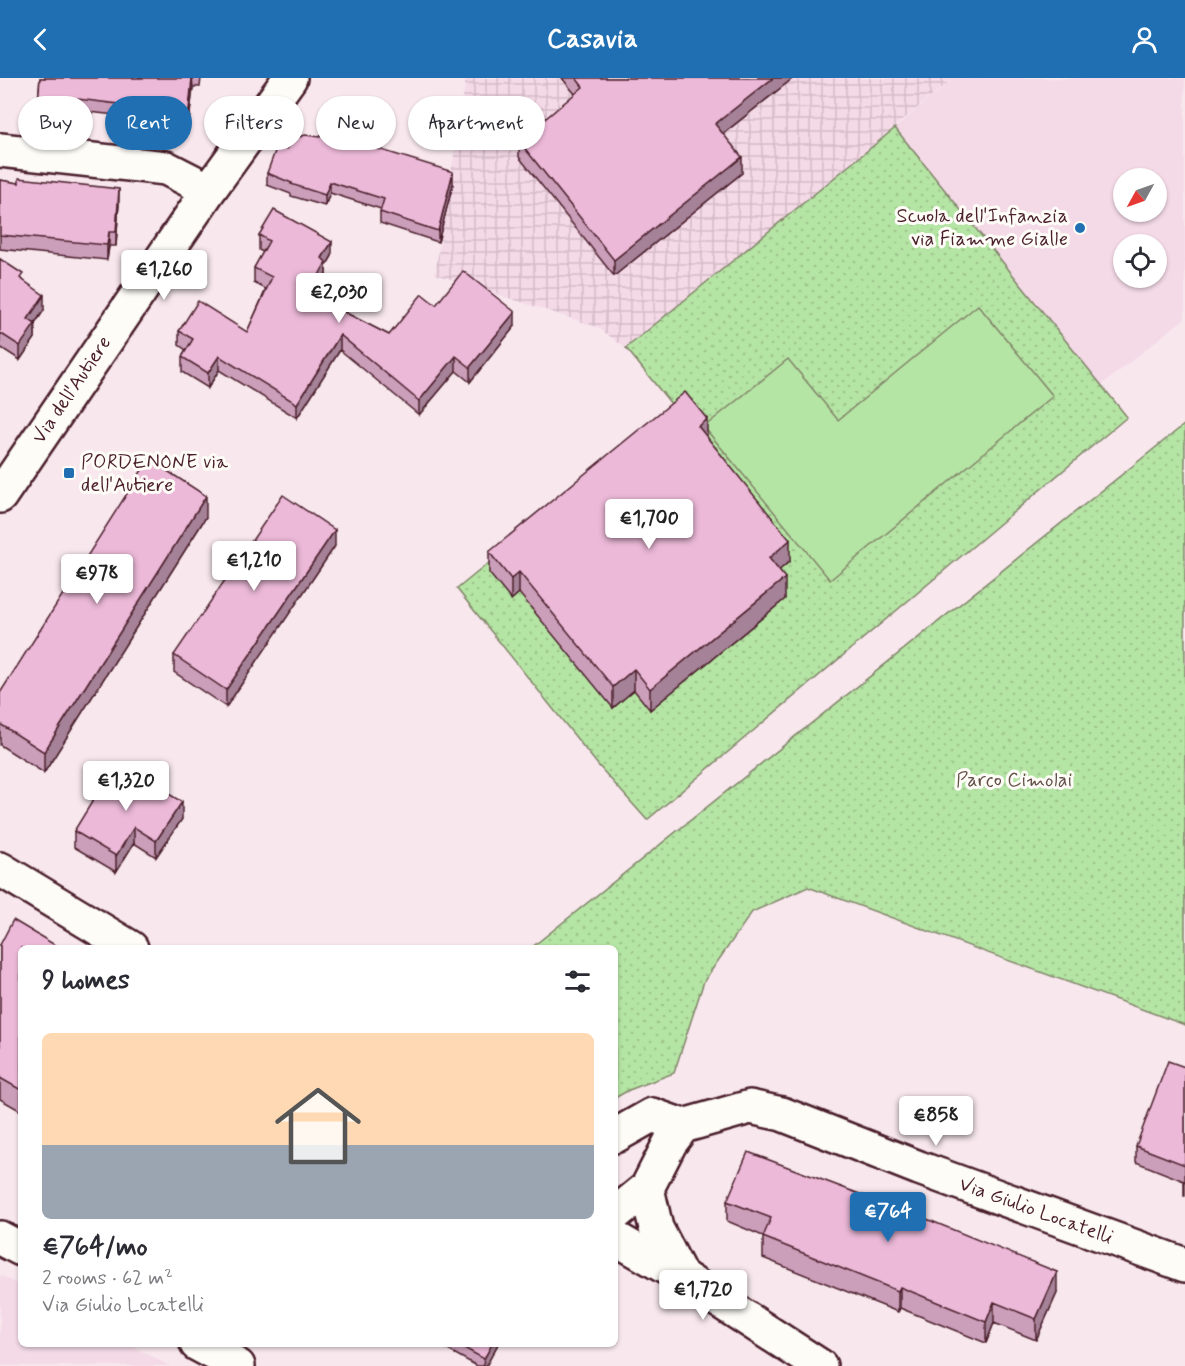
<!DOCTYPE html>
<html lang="en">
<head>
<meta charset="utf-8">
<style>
	:root { --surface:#fff; --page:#f7f7f7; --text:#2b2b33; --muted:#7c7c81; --accent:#1f6fb2 }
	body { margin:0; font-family:Mynerve,sans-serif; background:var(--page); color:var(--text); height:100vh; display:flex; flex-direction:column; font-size:22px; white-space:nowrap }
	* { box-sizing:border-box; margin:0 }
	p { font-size:20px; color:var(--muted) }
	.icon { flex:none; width:33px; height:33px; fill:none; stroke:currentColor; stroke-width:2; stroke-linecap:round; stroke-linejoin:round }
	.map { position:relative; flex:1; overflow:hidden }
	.drawer { position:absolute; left:18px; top:867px; width:600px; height:402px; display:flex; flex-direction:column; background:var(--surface); border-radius:9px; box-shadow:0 2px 4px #0004 }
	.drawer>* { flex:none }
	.hud { position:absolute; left:18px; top:18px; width:600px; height:54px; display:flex; gap:12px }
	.needle { width:39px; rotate:230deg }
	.buttons { position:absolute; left:1113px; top:90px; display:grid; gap:12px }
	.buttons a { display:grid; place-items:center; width:54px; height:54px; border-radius:50%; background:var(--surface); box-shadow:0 2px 4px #0004; font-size:30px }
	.price { position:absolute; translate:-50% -51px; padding:0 14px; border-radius:6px; background:#fff; color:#222; font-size:20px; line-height:39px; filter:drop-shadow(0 2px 3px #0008) }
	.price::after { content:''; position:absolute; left:50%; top:36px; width:18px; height:14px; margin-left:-9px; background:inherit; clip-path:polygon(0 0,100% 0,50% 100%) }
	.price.on { background:var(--accent); color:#fff }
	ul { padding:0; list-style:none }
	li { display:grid; align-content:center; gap:12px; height:318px; padding:0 24px }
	li span { display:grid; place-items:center; height:186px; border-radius:9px; color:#555 }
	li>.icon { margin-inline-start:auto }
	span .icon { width:108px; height:108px; fill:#fffc; stroke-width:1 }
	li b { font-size:26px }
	h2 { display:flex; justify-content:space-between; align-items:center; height:72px; padding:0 24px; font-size:26px }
	.chip { padding:0 21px; border-radius:27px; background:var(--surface); box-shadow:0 2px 4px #0004; font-size:21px; line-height:54px }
	.chip.on { background:var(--accent); color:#fff }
	header { display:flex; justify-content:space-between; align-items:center; height:78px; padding:0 24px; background:var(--accent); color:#fff; font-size:27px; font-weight:700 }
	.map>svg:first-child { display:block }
	.built { fill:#f4dae7; fill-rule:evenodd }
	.industrial { fill:url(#industrial-grid) }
	.park { fill:url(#park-dots); stroke:#808268; stroke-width:1.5 }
	.pitch { fill:#b5e5a4; stroke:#808268; stroke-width:1.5 }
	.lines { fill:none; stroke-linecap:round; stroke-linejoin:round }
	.street-casing { stroke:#4a1f2b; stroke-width:38 }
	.primary-casing { stroke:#4a1f2b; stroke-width:38 }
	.street { stroke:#fdfcf7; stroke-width:33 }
	.primary { stroke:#fdfcf7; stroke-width:33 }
	.wall { fill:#cb9fba; stroke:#4a1f2b; stroke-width:1.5 }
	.shaded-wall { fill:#a58297; stroke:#4a1f2b; stroke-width:1.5 }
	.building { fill:#ecb9d8; stroke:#4a1f2b; stroke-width:1.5 }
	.poi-dot { fill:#1f6fb2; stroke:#fdfcf7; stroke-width:2 }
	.labels { text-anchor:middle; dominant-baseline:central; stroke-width:6; stroke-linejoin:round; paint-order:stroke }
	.poi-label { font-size:20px; fill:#4a1f2b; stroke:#fdfcf7; text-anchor:end }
	.street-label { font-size:20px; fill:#4a1f2b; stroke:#fdfcf7 }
	.park-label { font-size:20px; fill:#655049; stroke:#fdfcf7 }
</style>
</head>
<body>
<header><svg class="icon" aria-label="back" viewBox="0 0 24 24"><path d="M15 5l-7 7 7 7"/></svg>Casavia<svg class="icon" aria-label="person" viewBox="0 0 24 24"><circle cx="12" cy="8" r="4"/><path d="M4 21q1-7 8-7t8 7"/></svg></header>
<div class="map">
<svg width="1185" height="1288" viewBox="0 0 1185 1288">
	<defs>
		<pattern id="industrial-grid" width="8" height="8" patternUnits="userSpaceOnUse" patternTransform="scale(1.5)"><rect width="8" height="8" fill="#f4dae7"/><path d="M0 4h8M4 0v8" fill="none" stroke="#d3bbc6"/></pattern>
		<pattern id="park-dots" width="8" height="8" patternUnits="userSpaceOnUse" patternTransform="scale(1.5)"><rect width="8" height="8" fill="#b5e5a4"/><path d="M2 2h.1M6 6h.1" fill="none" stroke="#9dc48d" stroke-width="1.8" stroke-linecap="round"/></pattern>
	</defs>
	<rect width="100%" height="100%" fill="#f8e8ee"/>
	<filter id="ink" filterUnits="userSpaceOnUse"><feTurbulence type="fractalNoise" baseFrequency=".0167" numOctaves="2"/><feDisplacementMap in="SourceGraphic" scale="12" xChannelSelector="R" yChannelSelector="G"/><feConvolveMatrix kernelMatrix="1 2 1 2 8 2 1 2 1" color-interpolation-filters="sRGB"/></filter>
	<g filter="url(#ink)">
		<path class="built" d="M 954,0 L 1185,0 L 1185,240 L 1102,307 L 895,50 ZM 1124,100 L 1156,100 L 1156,134 L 1124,134 ZM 1124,166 L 1156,166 L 1156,200 L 1124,200 Z
			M 0,1197 L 21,1208 L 21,1266 L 129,1266 L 170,1288 L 0,1288 Z"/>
		<path class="industrial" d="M 466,0 L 954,0 L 626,270 L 597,249 L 435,196 Z"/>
		<path class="park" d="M 895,50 L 1127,339 L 647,742 L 598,687 L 457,511 L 676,332 L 626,270 Z
			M 1185,346 L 1185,947 L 808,809 L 752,834 L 704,903 L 674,995 L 629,1012 L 615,1020 L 615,870 L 531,870 Z"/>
		<path class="pitch" d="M 978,227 L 1053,318 L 830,502 L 704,349 L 788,281 L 838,342 Z"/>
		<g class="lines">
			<g class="street-casing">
				<path id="street" d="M 0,72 L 166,90 L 209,112
					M 0,418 L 209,112 L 290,0
					M 0,791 L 131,870
					M 683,1048 L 750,1029 L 782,1036 L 919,1090 L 1185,1187
					M 615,1058 L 652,1037 L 683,1048 L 670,1065 L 647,1110 L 656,1150 L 681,1198
					M 615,1136 L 647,1110
					M 615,1160 L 681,1198 L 820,1288"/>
			</g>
			<g class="primary-casing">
				<path id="primary" d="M 0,1160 L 21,1171
					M 197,1266 L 238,1288"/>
			</g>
			<use href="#street" class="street"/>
			<use href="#primary" class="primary"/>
		</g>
		<path class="wall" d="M 40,0 L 201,0 L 200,9 L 193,9 L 188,53 L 160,50 L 160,47 L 125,43 L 125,38 L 70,32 L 69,40 L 38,36 L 38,25 Z
			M 562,0 L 792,0 L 792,1 L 723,56 L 742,95 L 614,198 L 519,79 L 519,63 L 575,16 Z
			M 267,95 L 453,106 L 438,164 L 380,145 L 380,134 L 381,131 L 330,115 L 325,128 L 291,118 L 291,116 L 267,107 Z
			M 0,102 L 119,125 L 116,168 L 109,168 L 107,182 L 0,171 Z
			M 259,157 L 332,178 L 326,188 L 326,199 L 315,219 L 389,257 L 436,227 L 515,248 L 470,304 L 456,293 L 419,337 L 340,272 L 297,340 L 219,292 L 208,310 L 182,294 L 182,279 L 186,272 L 179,267 L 179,253 L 247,254 L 266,211 L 254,205 L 254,190 L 263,174 L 259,172 Z
			M 0,181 L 23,202 L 44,232 L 35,246 L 35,260 L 20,282 L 0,269 Z
			M 707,359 L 790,483 L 779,492 L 785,521 L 650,632 L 634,612 L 613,630 L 519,515 L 511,522 L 489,495 L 489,474 Z
			M 206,439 L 44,695 L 0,667 L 0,615 Z
			M 335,468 L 226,629 L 174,594 L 174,577 Z
			M 123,702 L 182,741 L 156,779 L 134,765 L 116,794 L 74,769 L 74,753 Z
			M 0,867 L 21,870 L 21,1033 L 0,1021 Z
			M 1185,989 L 1185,1118 L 1184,1118 L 1184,1103 L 1136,1084 L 1136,1068 Z
			M 727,1123 L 1057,1215 L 1036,1262 L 994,1245 L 986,1265 L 900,1230 L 898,1234 L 763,1180 L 763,1158 L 727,1143 Z
			M 439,1266 L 498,1266 L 486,1288 L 477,1288 L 439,1267 Z"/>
		<path class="shaded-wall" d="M 192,0 L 193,9 L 188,53 L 188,42 Z
			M 773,0 L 792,0 L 792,1 L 715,62 L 715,46 Z
			M 742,79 L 742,95 L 614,198 L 614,182 Z
			M 453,94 L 453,106 L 438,164 L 438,153 Z
			M 330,104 L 330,115 L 325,128 L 325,117 Z
			M 119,111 L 119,125 L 116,168 L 116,154 Z
			M 109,154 L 109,168 L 107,182 L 107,167 Z
			M 332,164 L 332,178 L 326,188 L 326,199 L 309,231 L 309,216 L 322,180 Z
			M 44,217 L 44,232 L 31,251 L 35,246 L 35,260 L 20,282 L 20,268 L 28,241 Z
			M 515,234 L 515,248 L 470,304 L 470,289 Z
			M 340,257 L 340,272 L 297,340 L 297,326 Z
			M 219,278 L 219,292 L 208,310 L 208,295 Z
			M 456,278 L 456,293 L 419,337 L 419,323 Z
			M 707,341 L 707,362 L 698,348 Z
			M 206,418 L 206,439 L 44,695 L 44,674 Z
			M 335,452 L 335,468 L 226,629 L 226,612 Z
			M 790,462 L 790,483 L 769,501 L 769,480 Z
			M 519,494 L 519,515 L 511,522 L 511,501 Z
			M 785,500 L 785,521 L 650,632 L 650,611 Z
			M 634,591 L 634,612 L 613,630 L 613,609 Z
			M 182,724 L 182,741 L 156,779 L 156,763 Z
			M 134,749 L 134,765 L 116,794 L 116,778 Z
			M 1057,1194 L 1057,1215 L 1036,1262 L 1036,1241 Z
			M 900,1209 L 900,1230 L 898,1234 L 898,1213 Z
			M 994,1224 L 994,1245 L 986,1265 L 986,1244 Z
			M 492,1266 L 498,1266 L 486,1288 L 484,1288 L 484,1281 Z"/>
		<path class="building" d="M 40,0 L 192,0 L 188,42 L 160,39 L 160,36 L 125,32 L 126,27 L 70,20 L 69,28 L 38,25 Z
			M 576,0 L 773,0 L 715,46 L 742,79 L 614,182 L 519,63 L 583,9 Z
			M 323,54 L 453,94 L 438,153 L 380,134 L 384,121 L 330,104 L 325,117 L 291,106 L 292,105 L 267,95 L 277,68 L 287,71 L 297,60 L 305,57 L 320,59 Z
			M 19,100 L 119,111 L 116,154 L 109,154 L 107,167 L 0,157 L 0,102 L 19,105 Z
			M 274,132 L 332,164 L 322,180 L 326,184 L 309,216 L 389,257 L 422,216 L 436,227 L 463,193 L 515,234 L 470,289 L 456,278 L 419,323 L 340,257 L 297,326 L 219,278 L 208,295 L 182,279 L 193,261 L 179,253 L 198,223 L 247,254 L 272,199 L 254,190 L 269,163 L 259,157 Z
			M 0,181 L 23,196 L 20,200 L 44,217 L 28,241 L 35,246 L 20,268 L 0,255 Z
			M 685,314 L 707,341 L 698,348 L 790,462 L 769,480 L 785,500 L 650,611 L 634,591 L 613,609 L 519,494 L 511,501 L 489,474 Z
			M 149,381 L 206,418 L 44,674 L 0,646 L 0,615 Z
			M 283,417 L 335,452 L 226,612 L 174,577 Z
			M 130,692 L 182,724 L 156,763 L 134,749 L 116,778 L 74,753 L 111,693 L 123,702 Z
			M 13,842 L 60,870 L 21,870 L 21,1012 L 0,1000 L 0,867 Z
			M 1168,983 L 1185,989 L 1185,1087 L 1136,1068 Z
			M 748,1074 L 929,1142 L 1057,1194 L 1036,1241 L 994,1224 L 986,1244 L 900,1209 L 898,1213 L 763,1159 L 771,1140 L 727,1123 Z
			M 457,1266 L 492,1266 L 484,1281 Z"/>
	</g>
	<g class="poi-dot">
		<circle cx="1080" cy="150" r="6"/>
		<rect x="63" y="389" width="12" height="12" rx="3"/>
	</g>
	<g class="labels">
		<g class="poi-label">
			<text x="1068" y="138">Scuola dell'Infanzia<tspan x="1068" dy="23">via Fiamme Gialle</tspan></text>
			<text x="81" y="384" text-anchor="start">PORDENONE via<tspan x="81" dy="23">dell'Autiere</tspan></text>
		</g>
		<g class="street-label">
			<text transform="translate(72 312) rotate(-56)">Via dell'Autiere</text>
			<text transform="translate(1036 1133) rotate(20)">Via Giulio Locatelli</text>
		</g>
		<g class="park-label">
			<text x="1014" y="702">Parco Cimolai</text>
		</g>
	</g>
</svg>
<div class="buttons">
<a><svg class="needle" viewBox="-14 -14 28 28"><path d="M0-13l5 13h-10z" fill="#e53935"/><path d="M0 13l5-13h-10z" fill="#7c7c81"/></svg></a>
<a><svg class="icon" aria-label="locate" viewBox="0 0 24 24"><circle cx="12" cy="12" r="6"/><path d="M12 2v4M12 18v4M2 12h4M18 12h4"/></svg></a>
</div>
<b class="price" style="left:164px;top:223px">€1,260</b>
<b class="price" style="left:339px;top:246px">€2,030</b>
<b class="price" style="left:649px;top:472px">€1,700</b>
<b class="price" style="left:254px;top:514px">€1,210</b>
<b class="price" style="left:97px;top:527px">€978</b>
<b class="price" style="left:126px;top:734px">€1,320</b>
<b class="price" style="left:936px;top:1069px">€858</b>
<b class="price on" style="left:888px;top:1165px">€764</b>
<b class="price" style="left:703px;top:1243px">€1,720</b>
<div class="hud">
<a class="chip">Buy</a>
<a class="chip on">Rent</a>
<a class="chip">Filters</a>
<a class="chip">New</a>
<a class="chip">Apartment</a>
</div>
<section class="drawer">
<h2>9 homes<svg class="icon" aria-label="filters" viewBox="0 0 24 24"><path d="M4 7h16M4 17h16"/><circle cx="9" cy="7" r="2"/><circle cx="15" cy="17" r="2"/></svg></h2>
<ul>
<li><span style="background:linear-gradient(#ffd9b3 60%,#9aa5b1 0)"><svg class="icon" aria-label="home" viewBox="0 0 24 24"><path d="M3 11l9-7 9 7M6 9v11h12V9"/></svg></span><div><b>€764/mo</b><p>2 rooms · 62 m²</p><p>Via Giulio Locatelli</p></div></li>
</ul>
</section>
</div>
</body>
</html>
